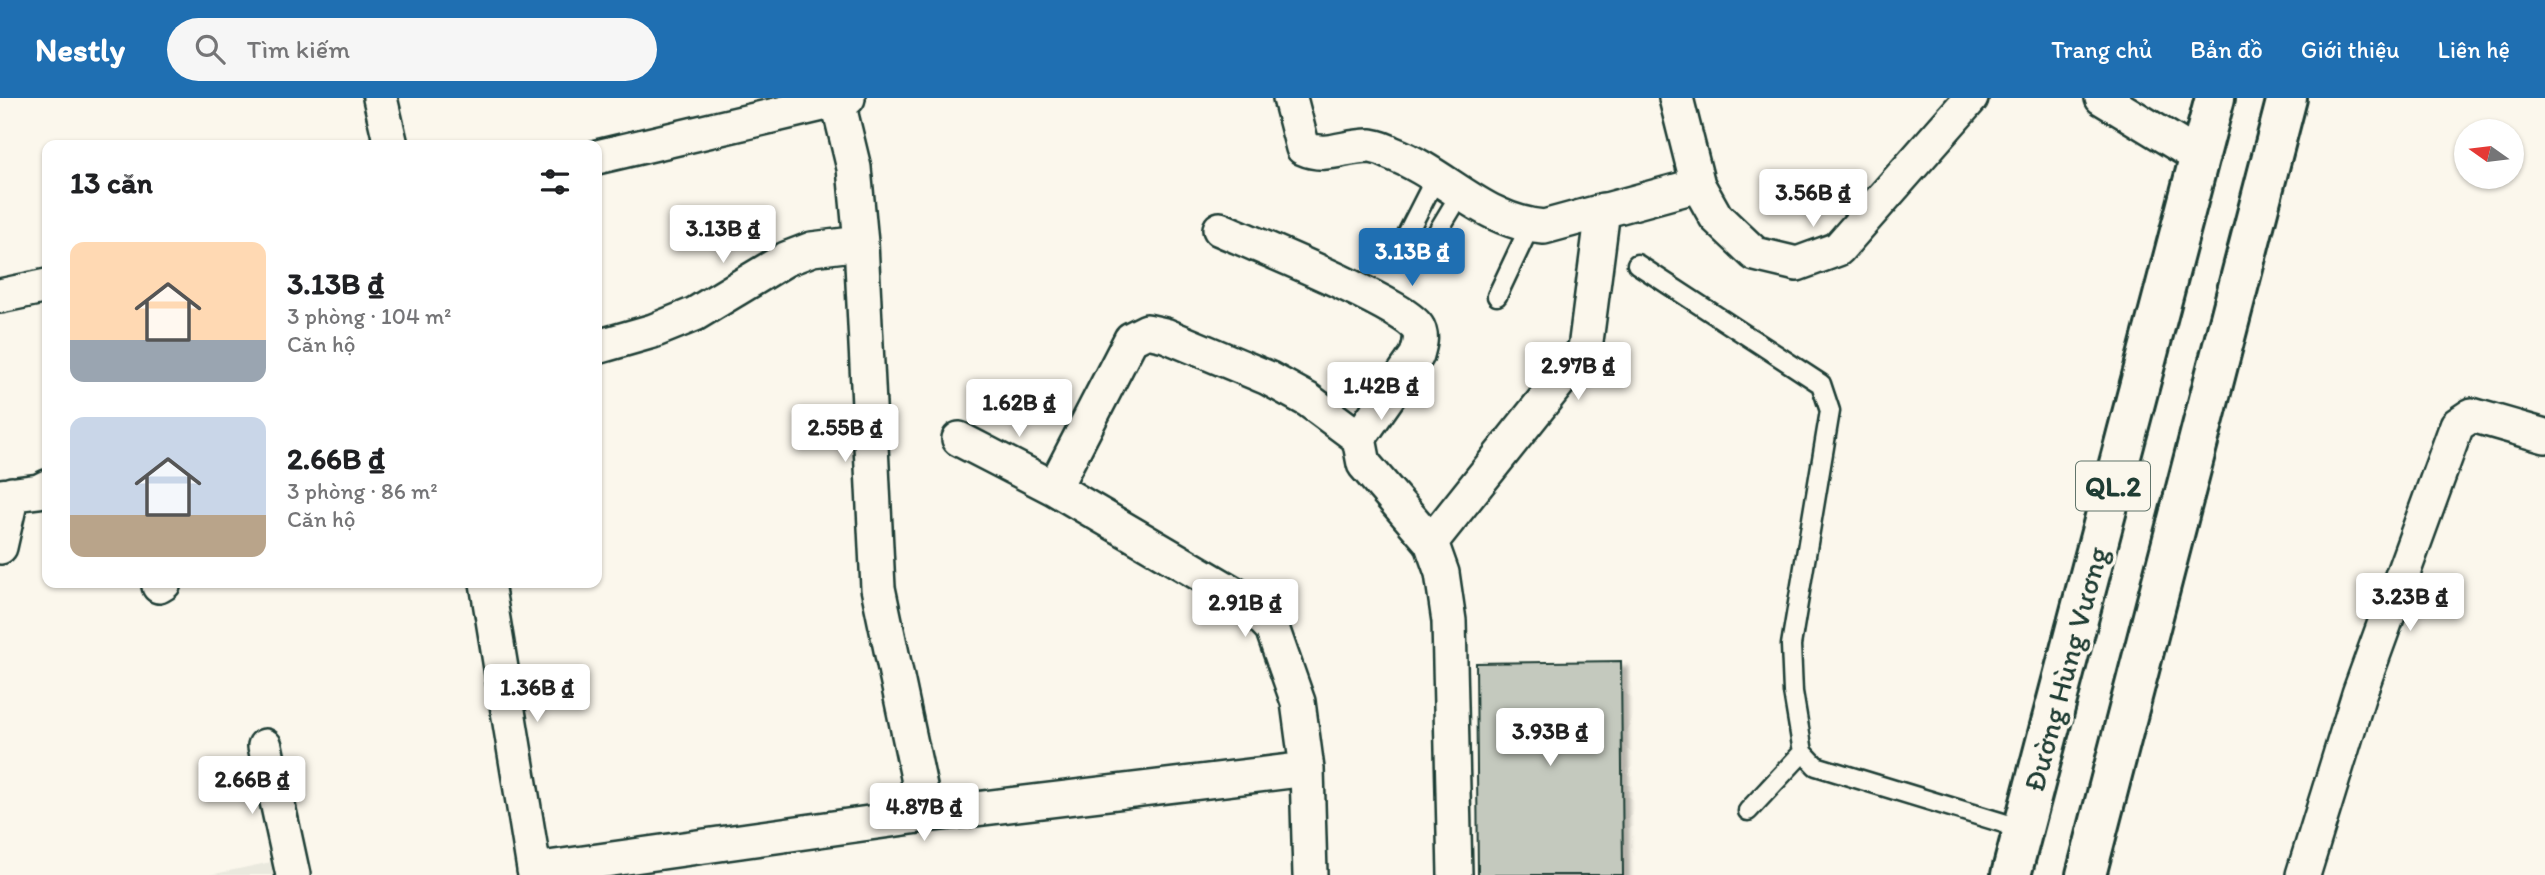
<!DOCTYPE html>
<html lang="vi">
<head>
<meta charset="utf-8">
<style>
	:root { --surface:#fff; --page:#f6f6f6; --text:#202124; --muted:#757577; --accent:#1f6fb2 }
	body { margin:0; font-family:Itim,sans-serif; background:var(--page); color:var(--text); height:100vh; display:flex; flex-direction:column; font-size:26px; white-space:nowrap }
	* { box-sizing:border-box; margin:0 }
	p { font-size:23px; color:var(--muted) }
	.icon { flex:none; width:38px; height:38px; fill:none; stroke:currentColor; stroke-width:2; stroke-linecap:round; stroke-linejoin:round }
	.map { position:relative; flex:1; overflow:hidden }
	.side { position:absolute; left:42px; top:42px; width:560px; height:448px; display:flex; flex-direction:column; background:var(--surface); border-radius:14px; box-shadow:0 2px 5px #0004 }
	.side>* { flex:none }
	.needle { width:46px; rotate:284deg }
	.controls { position:absolute; left:2454px; top:21px; display:grid; gap:14px }
	.controls a { display:grid; place-items:center; width:70px; height:70px; border-radius:50%; background:var(--surface); box-shadow:0 2px 5px #0004; font-size:35px }
	.price { position:absolute; translate:-50% -60px; padding:0 16px; border-radius:7px; background:#fff; color:#222; font-size:23px; line-height:46px; filter:drop-shadow(0 2px 4px #0008) }
	.price::after { content:''; position:absolute; left:50%; top:42px; width:21px; height:16px; margin-left:-10px; background:inherit; clip-path:polygon(0 0,100% 0,50% 100%) }
	.price.current { background:var(--accent); color:#fff }
	ul { padding:0; list-style:none }
	li { display:flex; align-items:center; gap:21px; height:175px; padding:0 28px }
	li span { display:grid; place-items:center; flex:none; width:196px; height:140px; border-radius:14px; color:#555 }
	li>.icon { margin-inline-start:auto }
	span .icon { width:84px; height:84px; fill:#fffc; stroke-width:1 }
	li b { font-size:30px }
	h2 { display:flex; justify-content:space-between; align-items:center; height:84px; padding:0 28px; font-size:30px }
	header { display:flex; align-items:center; gap:42px; box-sizing:border-box; height:98px; padding:0 35px; background:var(--accent); color:#fff }
	header strong { font-size:33px }
	nav { display:flex; gap:38px; margin-inline-start:auto; font-size:24px }
	.search { width:490px; height:63px; background:var(--page); display:flex; align-items:center; gap:18px; box-sizing:border-box; padding:0 24px; border-radius:38px; color:var(--muted); font-size:26px }
	.map>svg:first-child { display:block }
	.built { fill:#eae9de }
	.building { fill:#c4c9be; stroke:#1f3d34; stroke-width:2; filter:url(#shadow) }
	.lines { fill:none; stroke-linecap:round; stroke-linejoin:round }
	.service-casing { stroke:#1f3d34; stroke-width:23 }
	.minor-casing { stroke:#1f3d34; stroke-width:38 }
	.primary-casing { stroke:#1f3d34; stroke-width:44 }
	.service { stroke:#fbf7ec; stroke-width:18 }
	.minor { stroke:#fbf7ec; stroke-width:33 }
	.primary { stroke:#fbf7ec; stroke-width:38 }
	.labels { text-anchor:middle; dominant-baseline:central; stroke-width:7; stroke-linejoin:round; paint-order:stroke }
	.shield { fill:#fbf7ec; stroke:#61756b; stroke-width:2 }
	.shield-label { font-size:28px; font-weight:bold; fill:#1f3d34 }
	.street-label { font-size:30px; fill:#1f3d34; stroke:#fbf7ec }
</style>
</head>
<body>
<header>
<strong>Nestly</strong>
<div class="search"><svg class="icon" aria-label="search" viewBox="0 0 24 24"><circle cx="10" cy="10" r="6"/><path d="M15 15l6 6"/></svg>Tìm kiếm</div>
<nav><a>Trang chủ</a><a>Bản đồ</a><a>Giới thiệu</a><a>Liên hệ</a></nav>
</header>
<div class="map">
<svg width="2545" height="777" viewBox="0 0 2545 777">
	<defs>
		<filter id="shadow"><feDropShadow dx="6" dy="6" stdDeviation="2" flood-color="#0004"/></filter>
	</defs>
	<rect width="100%" height="100%" fill="#fbf7ec"/>
	<filter id="ink" filterUnits="userSpaceOnUse"><feTurbulence type="fractalNoise" baseFrequency=".0143" numOctaves="2"/><feDisplacementMap in="SourceGraphic" scale="14" xChannelSelector="R" yChannelSelector="G"/><feConvolveMatrix kernelMatrix="1 2 1 2 8 2 1 2 1" color-interpolation-filters="sRGB"/></filter>
	<g filter="url(#ink)">
		<path class="built" d="M 276,763 L 280,777 L 210,777 Z"/>
		<path class="building" d="M 1621,563 L 1623,777 L 1478,777 L 1476,565 Z"/>
		<g class="lines">
			<g class="service-casing">
				<path id="service" d="M 1403,144 L 1436,79
					M 1426,153 L 1461,95
					M 1637,166 L 1821,286 L 1830,313 L 1791,547 L 1793,594 L 1803,654 L 1816,668 L 2023,731
					M 1497,198 L 1530,128
					M 1748,713 L 1803,654"/>
			</g>
			<g class="minor-casing">
				<path id="minor" d="M 380,0 L 391,47
					M 837,0 L 854,70 L 861,145 L 878,490 L 926,717
					M 1290,0 L 1303,50 C 1327,61 1346,47 1371,48 C 1377,49 1386,52 1391,55 C 1446,76 1483,124 1544,129 L 1698,87
					M 1676,0 L 1698,87 L 1716,119 L 1755,156 L 1797,166 L 1838,151 L 1971,0
					M 2102,0 L 2199,59
					M 597,59 L 848,0
					M 1220,131 C 1252,145 1408,208 1418,230 C 1423,240 1419,248 1417,257 L 1359,340
					M 0,198 L 47,188
					M 597,249 L 653,233 L 695,216 L 786,161 L 812,151 L 861,145
					M 959,341 L 1054,390 L 1243,501 L 1272,530 L 1298,604 L 1307,671 L 1310,777
					M 1054,390 L 1131,241 L 1147,233 L 1165,237 L 1268,280 L 1308,302 L 1359,340 L 1364,366 L 1431,444 L 1442,475 L 1449,523 L 1455,777
					M 0,398 L 39,393 L 47,389
					M 1431,444 L 1585,251 L 1603,112
					M 0,449 L 12,396
					M 487,485 L 535,777
					M 159,488 L 164,485
					M 265,648 L 293,777
					M 534,772 L 926,717 L 1307,671
					M 2303,777 L 2359,596 L 2457,327 L 2472,317 L 2545,338"/>
			</g>
			<g class="primary-casing">
				<path id="primary" d="M 2011,777 L 2215,0
					M 2086,777 L 2287,0"/>
			</g>
			<use href="#service" class="service"/>
			<use href="#minor" class="minor"/>
			<use href="#primary" class="primary"/>
		</g>
	</g>
	<g class="labels">
		<rect class="shield" x="2076" y="363.5" width="74" height="49" rx="5"/>
		<g class="shield-label">
			<text x="2113" y="388">QL.2</text>
		</g>
		<g class="street-label">
			<text transform="translate(2065 571) rotate(-75)">Đường Hùng Vương</text>
		</g>
	</g>
</svg>
<div class="controls">
<a><svg class="needle" viewBox="-14 -14 28 28"><path d="M0-13l5 13h-10z" fill="#e53935"/><path d="M0 13l5-13h-10z" fill="#757577"/></svg></a>
</div>
<b class="price" style="left:1813px;top:131px">3.56B ₫</b>
<b class="price" style="left:723px;top:167px">3.13B ₫</b>
<b class="price current" style="left:1412px;top:190px">3.13B ₫</b>
<b class="price" style="left:1578px;top:304px">2.97B ₫</b>
<b class="price" style="left:1381px;top:324px">1.42B ₫</b>
<b class="price" style="left:1019px;top:341px">1.62B ₫</b>
<b class="price" style="left:845px;top:366px">2.55B ₫</b>
<b class="price" style="left:2410px;top:535px">3.23B ₫</b>
<b class="price" style="left:1245px;top:541px">2.91B ₫</b>
<b class="price" style="left:537px;top:626px">1.36B ₫</b>
<b class="price" style="left:1550px;top:670px">3.93B ₫</b>
<b class="price" style="left:252px;top:718px">2.66B ₫</b>
<b class="price" style="left:924px;top:745px">4.87B ₫</b>
<section class="side">
<h2>13 căn<svg class="icon" aria-label="filters" viewBox="0 0 24 24"><path d="M4 7h16M4 17h16"/><circle cx="9" cy="7" r="2"/><circle cx="15" cy="17" r="2"/></svg></h2>
<ul>
<li><span style="background:linear-gradient(#ffd9b3 70%,#9aa5b1 0)"><svg class="icon" aria-label="home" viewBox="0 0 24 24"><path d="M3 11l9-7 9 7M6 9v11h12V9"/></svg></span><div><b>3.13B ₫</b><p>3 phòng · 104 m²</p><p>Căn hộ</p></div></li>
<li><span style="background:linear-gradient(#c9d6e8 70%,#b9a48a 0)"><svg class="icon" aria-label="home" viewBox="0 0 24 24"><path d="M3 11l9-7 9 7M6 9v11h12V9"/></svg></span><div><b>2.66B ₫</b><p>3 phòng · 86 m²</p><p>Căn hộ</p></div></li>
</ul>
</section>
</div>
</body>
</html>
